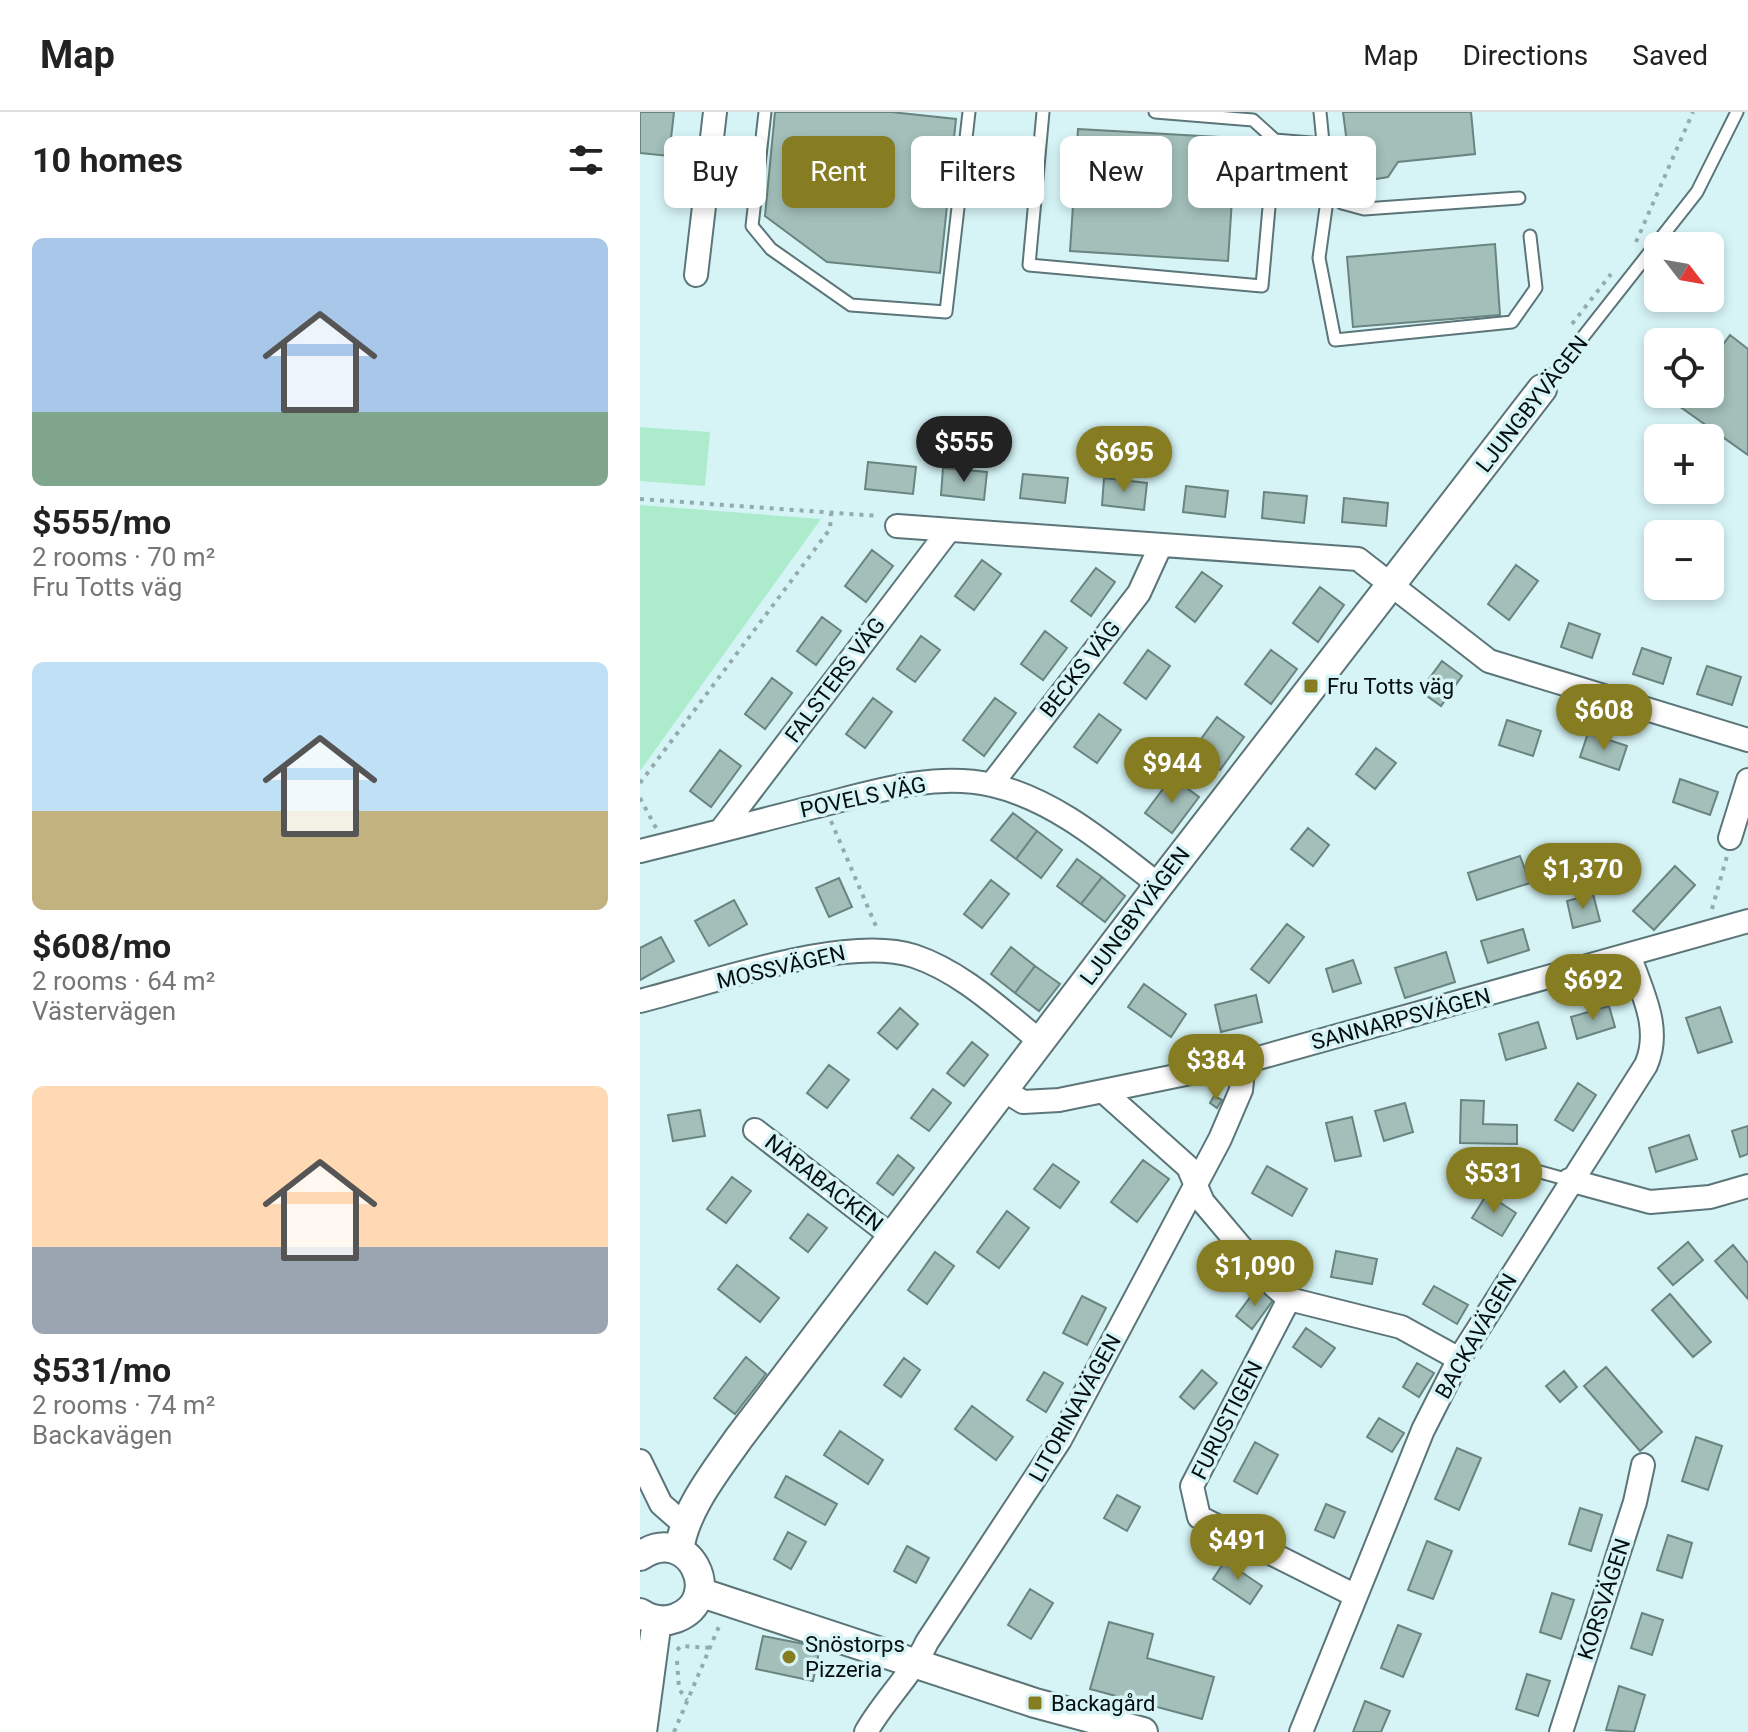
<!DOCTYPE html>
<html lang="en">
<head>
<meta charset="utf-8">
<style>
	:root { --surface:#fff; --page:#f6f6f6; --text:#222; --muted:#767676; --line:#e0e0e0; --accent:#867c22 }
	body { margin:0; font-family:Roboto,sans-serif; background:var(--page); color:var(--text); height:100vh; display:flex; flex-direction:column; font-size:30px; white-space:nowrap }
	* { box-sizing:border-box; margin:0 }
	p { font-size:26px; color:var(--muted) }
	.icon { flex:none; width:44px; height:44px; fill:none; stroke:currentColor; stroke-width:2; stroke-linecap:round; stroke-linejoin:round }
	.map { position:relative; flex:1; overflow:hidden }
	.drawer { display:flex; flex-direction:column; background:var(--surface); width:640px }
	.drawer>* { flex:none }
	.top-card { position:absolute; left:24px; top:24px; width:760px; height:72px; display:flex; gap:16px }
	.needle { width:52px; rotate:121deg }
	.fabs { position:absolute; left:1004px; top:120px; display:grid; gap:16px }
	.fabs a { display:grid; place-items:center; width:80px; height:80px; border-radius:12px; background:var(--surface); box-shadow:0 4px 12px #0003; font-size:40px }
	.price { position:absolute; translate:-50% -68px; padding:0 18px; border-radius:28px; background:var(--accent); color:#fff; font-size:26px; line-height:52px; filter:drop-shadow(0 2px 4px #0008) }
	.price::after { content:''; position:absolute; left:50%; top:48px; width:24px; height:18px; margin-left:-12px; background:inherit; clip-path:polygon(0 0,100% 0,50% 100%) }
	.price.selected { background:#222; color:#fff }
	ul { padding:0; list-style:none }
	li { display:grid; align-content:center; gap:16px; height:424px; padding:0 32px }
	li span { display:grid; place-items:center; height:248px; border-radius:12px; color:#555 }
	li>.icon { margin-inline-start:auto }
	span .icon { width:144px; height:144px; fill:#fffc; stroke-width:1 }
	li b { font-size:34px }
	h2 { display:flex; justify-content:space-between; align-items:center; height:96px; padding:0 32px; font-size:34px }
	.chip { padding:0 28px; border-radius:12px; background:var(--surface); box-shadow:0 4px 12px #0003; font-size:28px; line-height:72px }
	.chip.selected { background:var(--accent); color:#fff }
	header { display:flex; align-items:center; gap:48px; box-sizing:border-box; height:112px; padding:0 40px; background:var(--surface); border-bottom:2px solid var(--line) }
	header strong { font-size:38px }
	nav { display:flex; gap:44px; margin-inline-start:auto; font-size:28px }
	main { display:flex; flex:1; min-height:0 }
	.map>svg:first-child { display:block }
	.green { fill:#aceccd }
	.building { fill:#a3bfba; stroke:#6a8480; stroke-width:2 }
	.lines { fill:none; stroke-linecap:round; stroke-linejoin:round }
	.service-casing { stroke:#5b7578; stroke-width:15 }
	.minor-casing { stroke:#5b7578; stroke-width:26 }
	.tertiary-casing { stroke:#5b7578; stroke-width:32 }
	.path { stroke:#94abad; stroke-width:4; stroke-dasharray:4 6; stroke-linecap:butt }
	.service { stroke:#fff; stroke-width:11 }
	.minor { stroke:#fff; stroke-width:22 }
	.tertiary { stroke:#fff; stroke-width:28 }
	.poi-dot { fill:#867c22; stroke:#d6f4f6; stroke-width:3 }
	.labels { text-anchor:middle; dominant-baseline:central; stroke-width:7; stroke-linejoin:round; paint-order:stroke }
	.street-label { font-size:22px; fill:#050e0f; stroke:#d6f4f6 }
	.poi-label { font-size:22px; fill:#050e0f; stroke:#d6f4f6; text-anchor:start }
</style>
</head>
<body>
<header>
<strong>Map</strong>
<nav><a>Map</a><a>Directions</a><a>Saved</a></nav>
</header>
<main>
<section class="drawer">
<h2>10 homes<svg class="icon" aria-label="filters" viewBox="0 0 24 24"><path d="M4 7h16M4 17h16"/><circle cx="9" cy="7" r="2"/><circle cx="15" cy="17" r="2"/></svg></h2>
<ul>
<li><span style="background:linear-gradient(#a9c7e8 70%,#7fa58c 0)"><svg class="icon" aria-label="home" viewBox="0 0 24 24"><path d="M3 11l9-7 9 7M6 9v11h12V9"/></svg></span><div><b>$555/mo</b><p>2 rooms · 70 m²</p><p>Fru Totts väg</p></div></li>
<li><span style="background:linear-gradient(#bfe0f5 60%,#c2b280 0)"><svg class="icon" aria-label="home" viewBox="0 0 24 24"><path d="M3 11l9-7 9 7M6 9v11h12V9"/></svg></span><div><b>$608/mo</b><p>2 rooms · 64 m²</p><p>Västervägen</p></div></li>
<li><span style="background:linear-gradient(#ffd9b3 65%,#9aa5b1 0)"><svg class="icon" aria-label="home" viewBox="0 0 24 24"><path d="M3 11l9-7 9 7M6 9v11h12V9"/></svg></span><div><b>$531/mo</b><p>2 rooms · 74 m²</p><p>Backavägen</p></div></li>
</ul>
</section>
<div class="map">
<svg width="1108" height="1620" viewBox="0 0 1108 1620">
	<rect width="100%" height="100%" fill="#d6f4f6"/>
	<path class="green" d="M 0,315 L 70,320 L 65,374 L 0,369 Z
		M 0,393 L 181,407 L 0,659 Z"/>
	<path class="building" d="M 0,0 L 34,0 L 29,44 L 0,41 Z
		M 135,0 L 251,0 L 316,7 L 300,161 L 187,150 L 125,104 Z
		M 703,0 L 831,0 L 835,42 L 758,50 L 748,65 L 712,71 Z
		M 438,17 L 596,26 L 588,149 L 430,139 Z
		M 855,132 L 860,203 L 713,215 L 707,145 Z
		M 1090,223 L 1108,237 L 1108,343 L 1039,294 L 1048,282 L 1070,282 L 1070,251 Z
		M 228,350 L 276,355 L 273,382 L 225,377 Z
		M 303,356 L 347,360 L 344,388 L 301,383 Z
		M 383,362 L 428,366 L 425,391 L 380,386 Z
		M 464,366 L 507,371 L 504,398 L 462,393 Z
		M 546,374 L 588,379 L 585,405 L 543,400 Z
		M 624,380 L 667,384 L 664,411 L 622,406 Z
		M 704,386 L 748,391 L 746,414 L 702,410 Z
		M 232,438 L 253,454 L 226,490 L 205,474 Z
		M 342,448 L 361,462 L 334,498 L 315,484 Z
		M 876,453 L 898,469 L 869,508 L 848,492 Z
		M 456,456 L 475,470 L 451,504 L 431,489 Z
		M 562,460 L 582,474 L 555,510 L 536,495 Z
		M 680,475 L 704,493 L 678,530 L 653,511 Z
		M 182,505 L 201,519 L 176,553 L 157,539 Z
		M 929,511 L 960,522 L 952,546 L 921,535 Z
		M 405,519 L 427,536 L 403,568 L 381,552 Z
		M 281,524 L 300,538 L 275,570 L 257,557 Z
		M 1002,536 L 1031,546 L 1023,572 L 993,562 Z
		M 508,538 L 530,554 L 506,587 L 484,571 Z
		M 631,538 L 657,557 L 631,592 L 605,572 Z
		M 802,549 L 822,564 L 801,594 L 780,579 Z
		M 1067,554 L 1101,565 L 1092,593 L 1057,582 Z
		M 132,566 L 152,581 L 125,617 L 105,602 Z
		M 233,586 L 252,600 L 225,636 L 206,622 Z
		M 355,586 L 376,601 L 344,644 L 323,628 Z
		M 459,602 L 481,618 L 457,651 L 434,635 Z
		M 577,605 L 604,625 L 580,658 L 553,638 Z
		M 867,608 L 901,619 L 893,644 L 859,633 Z
		M 948,621 L 987,634 L 979,658 L 940,645 Z
		M 736,636 L 756,651 L 735,677 L 716,662 Z
		M 80,638 L 101,654 L 71,695 L 50,679 Z
		M 532,665 L 559,685 L 532,721 L 505,701 Z
		M 1040,667 L 1078,680 L 1070,703 L 1033,690 Z
		M 373,701 L 397,719 L 376,747 L 351,728 Z
		M 668,716 L 689,733 L 673,754 L 651,737 Z
		M 397,719 L 422,738 L 401,766 L 376,747 Z
		M 880,744 L 890,771 L 837,788 L 828,761 Z
		M 437,747 L 462,765 L 441,792 L 417,774 Z
		M 1035,754 L 1055,773 L 1014,818 L 993,799 Z
		M 462,765 L 485,784 L 465,810 L 441,792 Z
		M 199,766 L 212,795 L 189,805 L 176,776 Z
		M 351,768 L 369,782 L 342,816 L 324,802 Z
		M 953,782 L 960,809 L 933,816 L 927,789 Z
		M 94,788 L 107,812 L 69,834 L 55,809 Z
		M 647,812 L 664,825 L 629,871 L 611,857 Z
		M 883,817 L 889,838 L 848,851 L 841,829 Z
		M 21,825 L 34,849 L 0,868 L 0,836 Z
		M 371,835 L 395,854 L 375,881 L 351,862 Z
		M 806,840 L 815,870 L 765,886 L 755,856 Z
		M 713,848 L 721,871 L 693,880 L 686,857 Z
		M 395,854 L 420,872 L 399,899 L 375,881 Z
		M 504,872 L 546,902 L 531,925 L 488,895 Z
		M 616,883 L 622,910 L 581,920 L 575,893 Z
		M 969,894 L 975,915 L 937,927 L 931,905 Z
		M 1080,895 L 1092,930 L 1058,941 L 1046,906 Z
		M 260,896 L 278,912 L 257,937 L 238,921 Z
		M 898,910 L 906,936 L 866,948 L 859,922 Z
		M 332,930 L 348,943 L 324,974 L 307,961 Z
		M 189,953 L 209,968 L 187,996 L 167,981 Z
		M 938,971 L 956,983 L 933,1019 L 915,1008 Z
		M 293,977 L 311,991 L 289,1019 L 271,1006 Z
		M 574,984 L 582,988 L 577,996 L 570,991 Z
		M 821,988 L 844,989 L 843,1012 L 877,1013 L 877,1032 L 820,1031 Z
		M 765,991 L 773,1020 L 744,1029 L 735,999 Z
		M 60,998 L 65,1024 L 33,1029 L 28,1003 Z
		M 712,1005 L 721,1044 L 695,1049 L 686,1011 Z
		M 1108,1014 L 1108,1042 L 1100,1045 L 1092,1019 Z
		M 1049,1023 L 1057,1047 L 1016,1060 L 1009,1036 Z
		M 258,1043 L 274,1056 L 253,1083 L 237,1071 Z
		M 503,1048 L 529,1067 L 497,1110 L 471,1090 Z
		M 413,1052 L 439,1070 L 420,1096 L 394,1077 Z
		M 627,1054 L 667,1077 L 652,1104 L 612,1081 Z
		M 92,1065 L 111,1079 L 86,1111 L 67,1097 Z
		M 847,1082 L 876,1101 L 862,1124 L 832,1106 Z
		M 367,1099 L 389,1116 L 359,1156 L 337,1140 Z
		M 168,1102 L 187,1116 L 168,1140 L 150,1126 Z
		M 1048,1130 L 1063,1148 L 1033,1173 L 1018,1156 Z
		M 1093,1133 L 1108,1151 L 1108,1187 L 1075,1149 Z
		M 696,1139 L 737,1147 L 732,1172 L 691,1165 Z
		M 295,1140 L 314,1154 L 287,1192 L 268,1178 Z
		M 97,1153 L 139,1186 L 120,1210 L 78,1177 Z
		M 794,1174 L 828,1193 L 817,1212 L 783,1192 Z
		M 618,1175 L 634,1187 L 612,1217 L 596,1204 Z
		M 1030,1182 L 1071,1230 L 1053,1245 L 1012,1198 Z
		M 442,1184 L 466,1196 L 447,1233 L 423,1221 Z
		M 666,1216 L 695,1236 L 681,1255 L 653,1235 Z
		M 106,1245 L 126,1262 L 95,1302 L 74,1286 Z
		M 264,1246 L 280,1258 L 261,1285 L 244,1273 Z
		M 777,1251 L 794,1261 L 779,1285 L 763,1275 Z
		M 966,1255 L 1022,1320 L 1000,1339 L 944,1274 Z
		M 562,1258 L 577,1271 L 554,1297 L 540,1285 Z
		M 924,1259 L 937,1275 L 920,1290 L 906,1274 Z
		M 404,1260 L 423,1271 L 406,1300 L 387,1288 Z
		M 332,1294 L 373,1325 L 356,1348 L 315,1317 Z
		M 739,1306 L 764,1321 L 752,1340 L 727,1325 Z
		M 200,1319 L 243,1348 L 228,1372 L 184,1343 Z
		M 1056,1325 L 1082,1334 L 1068,1378 L 1042,1369 Z
		M 615,1330 L 638,1343 L 617,1382 L 594,1369 Z
		M 817,1336 L 841,1346 L 819,1398 L 795,1387 Z
		M 146,1364 L 197,1392 L 185,1413 L 135,1385 Z
		M 477,1383 L 500,1395 L 487,1419 L 464,1406 Z
		M 686,1392 L 705,1400 L 694,1426 L 675,1418 Z
		M 940,1396 L 962,1403 L 951,1439 L 929,1432 Z
		M 148,1420 L 166,1430 L 151,1457 L 134,1447 Z
		M 1028,1423 L 1052,1431 L 1042,1466 L 1017,1458 Z
		M 787,1429 L 812,1439 L 793,1487 L 768,1478 Z
		M 267,1434 L 289,1446 L 276,1471 L 254,1459 Z
		M 585,1449 L 622,1474 L 610,1492 L 573,1467 Z
		M 390,1477 L 413,1491 L 391,1527 L 368,1513 Z
		M 912,1481 L 934,1488 L 921,1527 L 900,1520 Z
		M 1002,1501 L 1023,1508 L 1012,1543 L 991,1536 Z
		M 469,1510 L 513,1522 L 507,1546 L 574,1565 L 562,1607 L 450,1577 Z
		M 758,1513 L 781,1522 L 763,1565 L 741,1556 Z
		M 123,1524 L 180,1535 L 173,1569 L 116,1557 Z
		M 887,1562 L 910,1569 L 898,1604 L 876,1597 Z
		M 979,1574 L 1005,1583 L 994,1620 L 966,1618 Z
		M 725,1589 L 750,1599 L 741,1620 L 713,1620 Z"/>
	<g class="lines">
		<g class="service-casing">
			<path id="service" d="M 125,0 L 112,114 L 131,137 L 211,193 L 306,200 L 329,0
				M 403,0 L 389,153 L 622,174 L 635,28
				M 515,0 L 613,8 L 635,28 L 683,32
				M 680,0 L 688,81 L 702,91 L 724,97 L 879,86
				M 66,76 L 113,85
				M 688,81 L 679,146 L 695,228 L 872,210 L 896,176 L 890,124
				M 902,277 L 1057,80 L 1097,0
				M 861,1049 L 929,1068"/>
		</g>
		<g class="minor-casing">
			<path id="minor" d="M 56,163 L 75,0
				M 257,414 L 718,447 L 849,549 L 1108,628
				M 351,673 L 499,481 L 520,435
				M 81,718 L 309,418
				M 1090,726 L 1108,668
				M 0,739 C 59,725 118,709 178,694 C 233,680 294,660 352,673 C 416,688 468,734 519,773
				M 0,889 C 72,871 206,822 274,844 C 322,860 361,898 400,929
				M 365,979 L 383,990 L 419,988 L 604,950 L 1108,809
				M 463,979 L 548,1055 L 563,1090 L 633,1173 L 649,1187 L 761,1215 L 819,1247
				M 115,1018 L 253,1125
				M 929,1068 L 1010,1090 L 1070,1085 L 1108,1074
				M 649,1187 L 552,1374 L 559,1405 L 714,1483
				M 0,1349 L 21,1392 L 46,1414
				M 226,1620 C 244,1588 271,1564 287,1530 L 420,1328 L 580,1027 L 601,978 L 604,950
				M 661,1620 L 783,1318 L 819,1247 L 1006,953 C 1022,916 1002,881 990,845
				M 921,1620 L 995,1390 L 1003,1353"/>
		</g>
		<g class="tertiary-casing">
			<path id="tertiary" d="M 39,1439 C 44,1398 76,1359 99,1326 L 519,773 L 902,277
				M 0,1444 C 49,1410 86,1487 36,1506 C 23,1511 11,1508 0,1501
				M 59,1480 L 395,1591 L 503,1620
				M 2,1620 L 17,1508"/>
		</g>
		<path class="path" d="M 996,130 L 1053,0
			M 932,212 L 971,162
			M 0,387 L 239,404
			M 0,671 L 190,417 L 191,402
			M 0,686 L 16,716
			M 191,709 L 238,819
			M 1072,797 L 1087,744
			M 37,1538 L 41,1534 L 72,1536
			M 37,1549 L 39,1577 L 47,1588
			M 34,1620 L 80,1512"/>
		<use href="#service" class="service"/>
		<use href="#minor" class="minor"/>
		<use href="#tertiary" class="tertiary"/>
	</g>
	<g class="poi-dot">
		<rect x="663" y="566" width="16" height="16" rx="4"/>
		<circle cx="149" cy="1545" r="8"/>
		<rect x="387" y="1583" width="16" height="16" rx="4"/>
	</g>
	<g class="labels">
		<g class="street-label">
			<text transform="translate(892 292) rotate(-52)">LJUNGBYVÄGEN</text>
			<text transform="translate(440 557) rotate(-52)">BECKS VÄG</text>
			<text transform="translate(195 568) rotate(-53)">FALSTERS VÄG</text>
			<text transform="translate(223 685) rotate(-12)">POVELS VÄG</text>
			<text transform="translate(495 804) rotate(-53)">LJUNGBYVÄGEN</text>
			<text transform="translate(141 855) rotate(-13)">MOSSVÄGEN</text>
			<text transform="translate(761 907) rotate(-15)">SANNARPSVÄGEN</text>
			<text transform="translate(184 1071) rotate(38)">NÄRABACKEN</text>
			<text transform="translate(836 1224) rotate(-60)">BACKAVÄGEN</text>
			<text transform="translate(435 1296) rotate(-61)">LITORINAVÄGEN</text>
			<text transform="translate(587 1308) rotate(-63)">FURUSTIGEN</text>
			<text transform="translate(964 1487) rotate(-72)">KORSVÄGEN</text>
		</g>
		<g class="poi-label">
			<text x="687" y="574">Fru Totts väg</text>
			<text x="165" y="1532">Snöstorps<tspan x="165" dy="25">Pizzeria</tspan></text>
			<text x="411" y="1591">Backagård</text>
		</g>
	</g>
</svg>
<div class="fabs">
<a><svg class="needle" viewBox="-14 -14 28 28"><path d="M0-13l5 13h-10z" fill="#e53935"/><path d="M0 13l5-13h-10z" fill="#767676"/></svg></a>
<a><svg class="icon" aria-label="locate" viewBox="0 0 24 24"><circle cx="12" cy="12" r="6"/><path d="M12 2v4M12 18v4M2 12h4M18 12h4"/></svg></a>
<a>+</a>
<a>−</a>
</div>
<b class="price selected" style="left:324px;top:372px">$555</b>
<b class="price" style="left:484px;top:382px">$695</b>
<b class="price" style="left:964px;top:640px">$608</b>
<b class="price" style="left:532px;top:693px">$944</b>
<b class="price" style="left:943px;top:799px">$1,370</b>
<b class="price" style="left:953px;top:910px">$692</b>
<b class="price" style="left:576px;top:990px">$384</b>
<b class="price" style="left:854px;top:1103px">$531</b>
<b class="price" style="left:615px;top:1196px">$1,090</b>
<b class="price" style="left:598px;top:1470px">$491</b>
<div class="top-card">
<a class="chip">Buy</a>
<a class="chip selected">Rent</a>
<a class="chip">Filters</a>
<a class="chip">New</a>
<a class="chip">Apartment</a>
</div>
</div>
</main>
</body>
</html>
